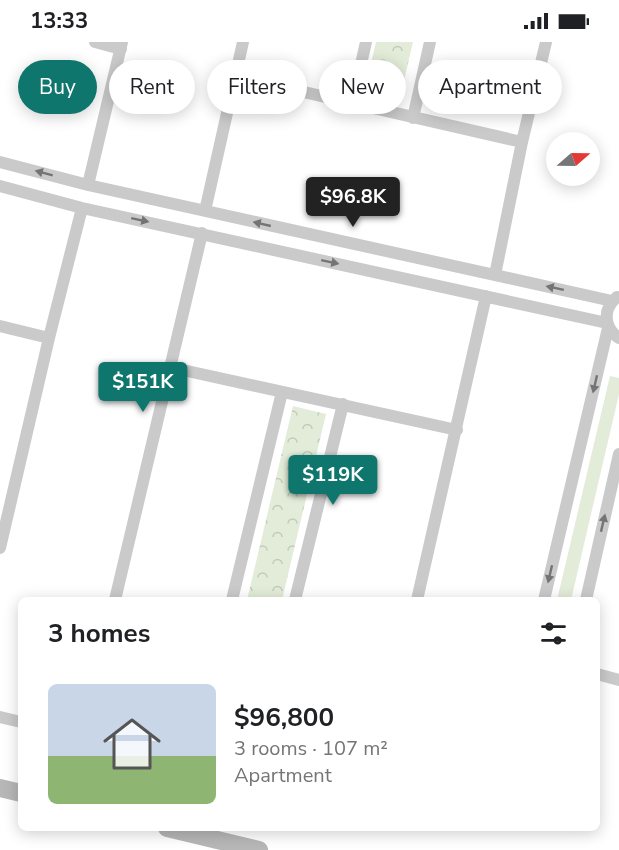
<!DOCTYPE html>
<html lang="en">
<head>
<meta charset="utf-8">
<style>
	:root { --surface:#fff; --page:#f2f2f2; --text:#202124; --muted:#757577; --line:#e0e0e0; --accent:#0f766e }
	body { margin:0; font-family:"Nunito Sans",sans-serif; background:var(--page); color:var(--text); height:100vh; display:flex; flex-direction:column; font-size:22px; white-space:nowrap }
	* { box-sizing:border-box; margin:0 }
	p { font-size:20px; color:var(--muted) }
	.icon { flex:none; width:33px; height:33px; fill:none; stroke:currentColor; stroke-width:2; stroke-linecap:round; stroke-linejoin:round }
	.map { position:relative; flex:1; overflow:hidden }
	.panel { position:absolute; left:18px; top:555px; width:582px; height:234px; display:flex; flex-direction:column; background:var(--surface); border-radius:9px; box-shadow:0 3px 15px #0003 }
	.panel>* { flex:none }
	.top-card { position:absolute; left:18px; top:18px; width:584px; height:54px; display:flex; gap:12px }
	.needle { width:39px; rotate:70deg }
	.buttons { position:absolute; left:546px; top:90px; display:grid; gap:12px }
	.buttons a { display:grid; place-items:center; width:54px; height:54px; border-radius:50%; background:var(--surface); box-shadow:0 3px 15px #0003; font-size:30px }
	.price { position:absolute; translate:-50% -51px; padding:0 14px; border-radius:6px; background:var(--accent); color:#fff; font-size:20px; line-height:39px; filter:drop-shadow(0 2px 3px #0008) }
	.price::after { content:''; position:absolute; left:50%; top:36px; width:18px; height:14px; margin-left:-9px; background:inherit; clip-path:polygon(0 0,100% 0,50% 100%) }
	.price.on { background:#222; color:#fff }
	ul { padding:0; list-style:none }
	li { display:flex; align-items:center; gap:18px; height:150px; padding:0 30px }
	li+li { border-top:2px solid var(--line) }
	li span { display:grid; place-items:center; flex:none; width:168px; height:120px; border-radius:9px; color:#555 }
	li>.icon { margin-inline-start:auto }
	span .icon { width:72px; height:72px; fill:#fffc; stroke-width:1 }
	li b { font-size:26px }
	h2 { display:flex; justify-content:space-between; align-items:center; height:72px; padding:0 30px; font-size:26px }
	.chip { padding:0 21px; border-radius:27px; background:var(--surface); box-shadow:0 3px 15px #0003; font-size:21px; line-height:54px }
	.chip.on { background:var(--accent); color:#fff }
	.status { display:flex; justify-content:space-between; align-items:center; height:42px; padding:0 30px; background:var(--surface); direction:ltr }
	.status svg { height:16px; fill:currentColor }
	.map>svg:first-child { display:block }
	.grass { fill:#e2ecd8 }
	.park { fill:url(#park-crowns) }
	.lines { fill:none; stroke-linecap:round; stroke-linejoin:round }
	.minor { stroke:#cacaca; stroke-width:12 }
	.secondary { stroke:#b7b7b7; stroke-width:18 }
	.oneway { fill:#747474 }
</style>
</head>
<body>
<div class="status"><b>13:33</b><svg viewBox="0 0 49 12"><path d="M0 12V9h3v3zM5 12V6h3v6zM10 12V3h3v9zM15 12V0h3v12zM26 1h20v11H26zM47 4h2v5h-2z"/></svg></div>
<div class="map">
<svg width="619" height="808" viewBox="0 0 619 808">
	<defs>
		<pattern id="park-crowns" width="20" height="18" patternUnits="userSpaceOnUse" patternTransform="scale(1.5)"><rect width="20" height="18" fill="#e2ecd8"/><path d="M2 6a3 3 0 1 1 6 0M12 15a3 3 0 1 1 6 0" fill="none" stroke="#c2cbba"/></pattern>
	</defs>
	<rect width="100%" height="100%" fill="#fff"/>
	<path class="grass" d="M 610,334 L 619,336 L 619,352 L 571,558 L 557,558 Z"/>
	<path class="park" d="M 376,0 L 413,0 L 399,60 L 364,52 Z
		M 293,364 L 326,372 L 282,558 L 247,558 Z"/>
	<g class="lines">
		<path class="minor" d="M 95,0 L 121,7
			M 234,34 L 522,100
			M 352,62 L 366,0
			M 413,76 L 430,0
			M 0,120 L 88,143 L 612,259
			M 88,143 L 122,0
			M 0,144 L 82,166 L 607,281
			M 205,169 L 243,0
			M 495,233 L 522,100 L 546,0
			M 617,255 C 602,267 604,286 619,296
			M 0,284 L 49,296
			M 169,325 L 457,388
			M 0,506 L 49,296 L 82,166
			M 115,558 L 202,191
			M 232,558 L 282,350
			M 295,558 L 343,362
			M 417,558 L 486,254
			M 544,558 L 608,286
			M 586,558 L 619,412
			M 597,632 L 619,638
			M 0,675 L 21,680"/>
		<path class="secondary" d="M 0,746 L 21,751
			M 167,786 L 259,808"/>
	</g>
	<defs><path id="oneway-solid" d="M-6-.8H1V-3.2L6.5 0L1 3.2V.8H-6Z" transform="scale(1.5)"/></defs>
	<g class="oneway">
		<use href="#oneway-solid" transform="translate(44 131) rotate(-165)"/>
		<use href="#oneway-solid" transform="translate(140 178) rotate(12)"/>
		<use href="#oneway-solid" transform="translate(262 182) rotate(-167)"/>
		<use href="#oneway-solid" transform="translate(330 220) rotate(12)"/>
		<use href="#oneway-solid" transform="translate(555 246) rotate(-168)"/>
		<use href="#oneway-solid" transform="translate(595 342) rotate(103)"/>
		<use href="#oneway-solid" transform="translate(603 481) rotate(-77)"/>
		<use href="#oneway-solid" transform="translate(550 532) rotate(103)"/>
	</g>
</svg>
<div class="buttons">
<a><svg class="needle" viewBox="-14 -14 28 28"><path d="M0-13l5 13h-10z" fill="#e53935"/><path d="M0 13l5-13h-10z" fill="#757577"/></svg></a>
</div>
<b class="price on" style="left:353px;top:186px">$96.8K</b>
<b class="price" style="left:143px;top:371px">$151K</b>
<b class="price" style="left:333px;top:464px">$119K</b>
<div class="top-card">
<a class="chip on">Buy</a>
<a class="chip">Rent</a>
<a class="chip">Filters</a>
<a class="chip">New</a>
<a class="chip">Apartment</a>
</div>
<section class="panel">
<h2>3 homes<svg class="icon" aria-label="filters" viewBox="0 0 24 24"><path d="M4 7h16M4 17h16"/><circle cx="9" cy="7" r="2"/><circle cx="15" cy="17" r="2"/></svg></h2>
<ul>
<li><span style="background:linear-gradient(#c9d6e8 60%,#8fb573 0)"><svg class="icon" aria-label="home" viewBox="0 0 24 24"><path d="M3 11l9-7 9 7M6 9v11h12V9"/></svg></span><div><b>$96,800</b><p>3 rooms · 107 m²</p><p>Apartment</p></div></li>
</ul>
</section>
</div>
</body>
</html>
